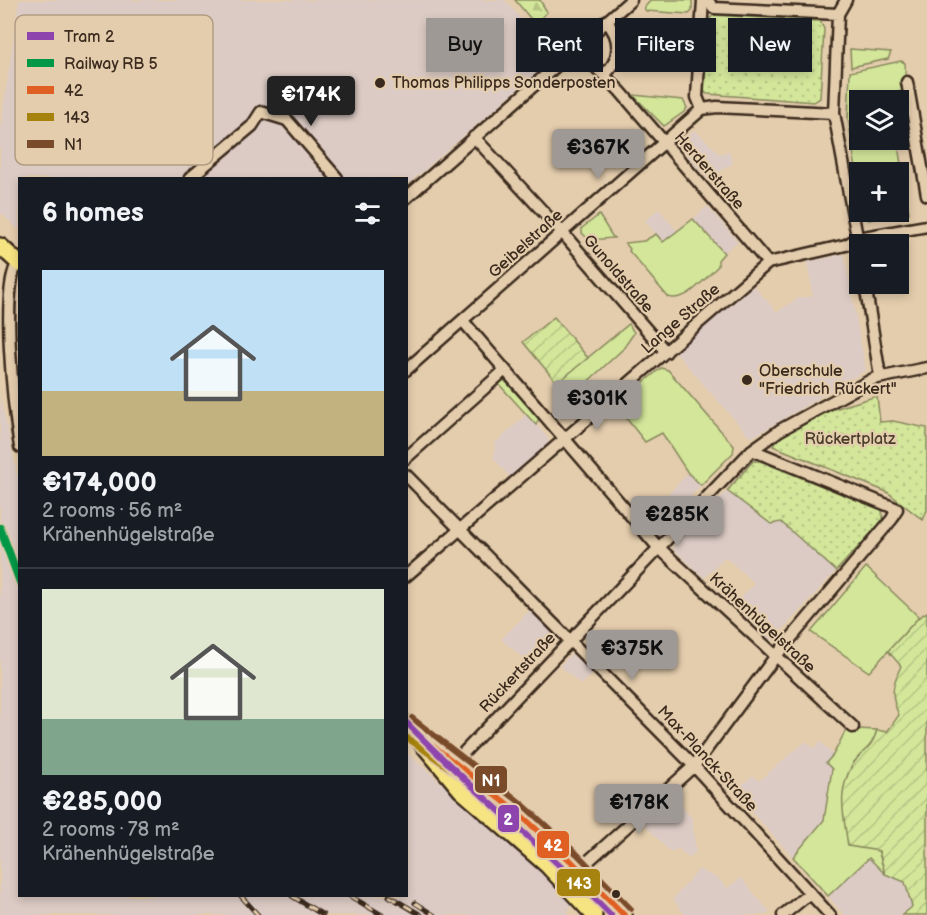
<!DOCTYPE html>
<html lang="en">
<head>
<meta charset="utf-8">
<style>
	:root { --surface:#171b24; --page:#20242c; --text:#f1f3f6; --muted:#9ea1a6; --line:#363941; --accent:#9f9995 }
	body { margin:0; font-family:"Balsamiq Sans",sans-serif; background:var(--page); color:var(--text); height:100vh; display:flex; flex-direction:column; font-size:22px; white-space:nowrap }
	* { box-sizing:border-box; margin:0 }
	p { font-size:20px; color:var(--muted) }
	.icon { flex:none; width:33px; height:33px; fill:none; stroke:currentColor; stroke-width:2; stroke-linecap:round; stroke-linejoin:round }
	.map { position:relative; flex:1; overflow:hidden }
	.details { position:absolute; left:18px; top:177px; width:390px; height:720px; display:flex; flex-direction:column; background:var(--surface); border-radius:0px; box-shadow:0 3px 9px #0003 }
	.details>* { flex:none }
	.hud { position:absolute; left:426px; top:18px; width:411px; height:54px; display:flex; gap:12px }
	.tools { position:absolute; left:849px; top:90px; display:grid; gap:12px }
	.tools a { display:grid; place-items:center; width:60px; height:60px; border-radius:0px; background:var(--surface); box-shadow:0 3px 9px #0003; font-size:30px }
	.price { position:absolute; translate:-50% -51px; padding:0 14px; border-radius:6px; background:var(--accent); color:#111; font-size:20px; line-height:39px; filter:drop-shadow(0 2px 3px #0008) }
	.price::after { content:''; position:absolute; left:50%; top:36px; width:18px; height:14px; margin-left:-9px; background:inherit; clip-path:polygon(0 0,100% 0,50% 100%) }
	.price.current { background:#222; color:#fff }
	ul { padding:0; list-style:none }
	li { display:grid; align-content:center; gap:12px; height:318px; padding:0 24px }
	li+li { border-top:2px solid var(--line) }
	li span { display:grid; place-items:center; height:186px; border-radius:0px; color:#555 }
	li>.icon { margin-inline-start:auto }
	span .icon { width:108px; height:108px; fill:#fffc; stroke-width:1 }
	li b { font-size:26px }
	h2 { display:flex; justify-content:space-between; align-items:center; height:72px; padding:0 24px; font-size:26px }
	.pill { padding:0 21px; border-radius:0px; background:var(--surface); box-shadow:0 3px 9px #0003; font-size:21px; line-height:54px }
	.pill.current { background:var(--accent); color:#111 }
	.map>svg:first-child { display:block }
	.built { fill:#dccbc4 }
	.grass { fill:#d3e69a; stroke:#87885c; stroke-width:1.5 }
	.forest { fill:url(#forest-firs); stroke:#87885c; stroke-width:1.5 }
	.park { fill:url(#park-dots); stroke:#87885c; stroke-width:1.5 }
	.garden { fill:url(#garden-furrows); stroke:#87885c; stroke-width:1.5 }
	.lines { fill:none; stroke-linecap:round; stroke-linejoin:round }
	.street-casing { stroke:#3b2a1e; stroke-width:15 }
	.primary-casing { stroke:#3b2a1e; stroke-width:20 }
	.street { stroke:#e4cdad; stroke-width:10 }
	.primary { stroke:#f6e381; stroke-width:15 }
	.rail-casing { stroke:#3b2a1e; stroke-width:5 }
	.rail { stroke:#e4cdad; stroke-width:3; stroke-dasharray:9; stroke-linecap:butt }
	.bus-1-casing { stroke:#e4cdad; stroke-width:10 }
	.bus-2-casing { stroke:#e4cdad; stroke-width:10 }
	.bus-3-casing { stroke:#e4cdad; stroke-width:10 }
	.bus-1 { stroke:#e05f22; stroke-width:6 }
	.bus-2 { stroke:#a6830e; stroke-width:6 }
	.bus-3 { stroke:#7a4b2a; stroke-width:6 }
	.rail-1-casing { stroke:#e4cdad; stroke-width:12 }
	.rail-1 { stroke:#009847; stroke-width:8 }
	.tram-1-casing { stroke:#e4cdad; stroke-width:10 }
	.tram-1 { stroke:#8e44ad; stroke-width:6 }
	.poi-dot { fill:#3b2a1e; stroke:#e4cdad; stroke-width:2 }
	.labels { text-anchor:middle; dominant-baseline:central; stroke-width:4.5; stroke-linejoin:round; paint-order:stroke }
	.poi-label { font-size:16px; fill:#3b2a1e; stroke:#e4cdad; text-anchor:start }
	.street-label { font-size:16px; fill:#3b2a1e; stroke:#e4cdad }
	.park-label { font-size:16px; fill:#4a3d2a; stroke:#e4cdad }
	.key { fill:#e4cdad; stroke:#b19c82; stroke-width:1.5 }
	.key-label { font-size:16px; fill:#3b2a1e }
	.line-badge { stroke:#e4cdad; stroke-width:2 }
	.badge-label { font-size:16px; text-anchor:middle; font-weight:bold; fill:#fff }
</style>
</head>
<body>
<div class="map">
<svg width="927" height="915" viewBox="0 0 927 915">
	<defs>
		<pattern id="forest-firs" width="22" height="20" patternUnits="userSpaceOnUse" patternTransform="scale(1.5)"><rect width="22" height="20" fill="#d3e69a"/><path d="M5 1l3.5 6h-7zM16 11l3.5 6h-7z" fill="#b6c584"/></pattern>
		<pattern id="park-dots" width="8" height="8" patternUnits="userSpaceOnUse" patternTransform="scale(1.5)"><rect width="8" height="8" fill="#d3e69a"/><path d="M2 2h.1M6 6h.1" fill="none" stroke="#b6c584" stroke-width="1.8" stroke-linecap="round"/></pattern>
		<pattern id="garden-furrows" width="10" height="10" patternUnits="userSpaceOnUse" patternTransform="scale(1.5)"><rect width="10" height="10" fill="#d3e69a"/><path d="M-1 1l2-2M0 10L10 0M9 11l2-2" fill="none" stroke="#b6c584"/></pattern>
	</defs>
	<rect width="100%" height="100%" fill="#e4cdad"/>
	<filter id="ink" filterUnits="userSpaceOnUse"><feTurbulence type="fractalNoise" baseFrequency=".0167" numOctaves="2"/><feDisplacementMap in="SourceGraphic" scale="12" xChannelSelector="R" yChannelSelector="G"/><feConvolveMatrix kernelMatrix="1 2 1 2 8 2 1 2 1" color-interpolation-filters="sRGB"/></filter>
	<g filter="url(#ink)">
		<path class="built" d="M 19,0 L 505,0 L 554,58 L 407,185 L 406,178 L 20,178 L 19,230 L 0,212 L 0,131 Z
			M 695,130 L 720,154 L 729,151 L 733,164 L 726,167 L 709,181 L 677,144 Z
			M 707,206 L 738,241 L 724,253 L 693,219 Z
			M 659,209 L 677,231 L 663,243 L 645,221 Z
			M 844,254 L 866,370 L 751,438 L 674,351 L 754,286 L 777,312 L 798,298 L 813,296 L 807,262 Z
			M 0,394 L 20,487 L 20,896 L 406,896 L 407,753 L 511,844 L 575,903 L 568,911 L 568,915 L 0,915 Z
			M 527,414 L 548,438 L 548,445 L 510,477 L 494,459 L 495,443 Z
			M 688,473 L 701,485 L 681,507 L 668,494 Z
			M 727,491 L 771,524 L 781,522 L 836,571 L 772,641 L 734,606 L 754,583 L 725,557 L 704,578 L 672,548 Z
			M 531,609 L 559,637 L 531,665 L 501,639 Z
			M 571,654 L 594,673 L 581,685 L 560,666 Z
			M 806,741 L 814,748 L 821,742 L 833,755 L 832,769 L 824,820 L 793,857 L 733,792 L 753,776 L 759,781 Z
			M 673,798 L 692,818 L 696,851 L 689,858 L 678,848 L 671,853 L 644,824 Z
			M 869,858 L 885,874 L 905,882 L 912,907 L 902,915 L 844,915 L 828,896 Z
			M 699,869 L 719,879 L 727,888 L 741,878 L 770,912 L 766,915 L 685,915 L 673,899 Z"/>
		<path class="grass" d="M 651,0 L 692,0 L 692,11 L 689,14 L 646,11 L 644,8 Z
			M 850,49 L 891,52 L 888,59 L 851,67 Z
			M 901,61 L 905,63 L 906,91 L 890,93 L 890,100 L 860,100 L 860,140 L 897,140 L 909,213 L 869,220 L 865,218 L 863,212 L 898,212 L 898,172 L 860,172 L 859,188 L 848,118 L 850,72 Z
			M 633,95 L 683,100 L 687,108 L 684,112 L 664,126 Z
			M 599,215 L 612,236 L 614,238 L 589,240 L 582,233 L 582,228 Z
			M 693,219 L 724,253 L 718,260 L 718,266 C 705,278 687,303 668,297 L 629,251 L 630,249 L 625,243 L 644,241 L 656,234 L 663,242 Z
			M 629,324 L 634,333 L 623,349 L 570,398 L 557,383 Z
			M 661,368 L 668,370 L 734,446 L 733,453 L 701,485 L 688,473 L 662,433 L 645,442 L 616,405 Z
			M 500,379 L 503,379 L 539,418 L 536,425 L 497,382 Z
			M 866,567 L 919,617 L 869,672 L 811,632 Z
			M 857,729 L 877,730 L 873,744 L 853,763 L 885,874 L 869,858 L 828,896 L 793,857 L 824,820 L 832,769 L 826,763 L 833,755 L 845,732 Z"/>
		<path class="forest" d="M 515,0 L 540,0 L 547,12 L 535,24 Z"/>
		<path class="park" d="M 714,15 L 820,21 L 824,29 L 820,98 L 814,102 L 707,94 L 703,90 L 708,20 Z
			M 877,396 L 880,422 L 893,421 L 927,428 L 927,510 L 923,520 L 887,492 L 773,446 L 776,439 L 831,410 Z
			M 753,461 L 760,461 L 882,510 L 883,520 L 836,571 L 781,522 L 771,524 L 727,491 Z"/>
		<path class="garden" d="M 554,317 L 588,358 L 557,383 L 523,342 Z
			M 927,612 L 927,915 L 902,915 L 912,907 L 905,882 L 885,874 L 879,851 L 848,846 C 844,816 836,792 853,764 C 862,749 871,751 877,730 L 887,732 L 899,715 C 890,696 892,685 901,666 L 888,651 L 919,617 Z"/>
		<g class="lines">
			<g class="street-casing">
				<path id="street" d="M 707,0 L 714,8 L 838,14
					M 846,0 L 838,14 L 834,113 L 860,253
					M 576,48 L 620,91 L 768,263
					M 604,75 C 621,60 622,38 606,21
					M 907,82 L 927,195
					M 702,109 L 697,97 L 703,0
					M 474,137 L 561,231 L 666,352
					M 190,178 L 252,126 L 261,112 L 287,120 L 337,178
					M 406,198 L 631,0
					M 18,263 C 0,285 14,410 20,447
					M 865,284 L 880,376
					M 463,321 L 657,546 L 853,727
					M 406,370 L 702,109 L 717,107 L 834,113
					M 406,458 L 505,370
					M 406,475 L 694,766 L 830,915
					M 406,576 L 768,263 L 846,245 L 858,238 L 927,226
					M 449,768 L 752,450 L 780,430 L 873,379 L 927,368
					M 565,882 L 694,766 L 775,657 L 892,519 L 897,509 L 752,450
					M 783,915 L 810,893"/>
			</g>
			<g class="primary-casing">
				<path id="primary" d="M 0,246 L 20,264
					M 406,724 L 461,790 L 547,865 L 594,915
					M 430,746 C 502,793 566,852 624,915"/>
			</g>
			<use href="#street" class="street"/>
			<use href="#primary" class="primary"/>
			<g class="rail-casing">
				<path id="rail" d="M 241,896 L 258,915
					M 292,896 L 323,915
					M 350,896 L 382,915
					M 389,896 L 421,915
					M 415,903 L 434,915"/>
			</g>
			<use href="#rail" class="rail"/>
			<g class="bus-1-casing">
				<path id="bus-1" d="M 406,725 L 515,810 L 571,861 L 624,915"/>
			</g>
			<g class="bus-2-casing">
				<path id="bus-2" d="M 406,737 L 462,777 L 509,816 L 612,915"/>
			</g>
			<g class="bus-3-casing">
				<path id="bus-3" d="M 412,718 L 521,803 L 577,854 L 631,909"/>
			</g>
			<use href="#bus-1" class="bus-1"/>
			<use href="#bus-2" class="bus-2"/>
			<use href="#bus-3" class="bus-3"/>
			<g class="rail-1-casing">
				<path id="rail-1" d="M 0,528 L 20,582"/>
			</g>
			<use href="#rail-1" class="rail-1"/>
			<g class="tram-1-casing">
				<path id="tram-1" d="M 406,722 C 471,790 545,848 611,915"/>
			</g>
			<use href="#tram-1" class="tram-1"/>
		</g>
	</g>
	<g class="poi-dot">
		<circle cx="380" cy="83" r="6"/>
		<circle cx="747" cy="380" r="6"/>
		<circle cx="616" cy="894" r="5"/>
	</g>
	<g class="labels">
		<g class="poi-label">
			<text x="392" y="83">Thomas Philipps Sonderposten</text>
			<text x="759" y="371">Oberschule<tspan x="759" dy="18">"Friedrich Rückert"</tspan></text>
		</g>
		<g class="street-label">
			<text transform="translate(709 171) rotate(49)">Herderstraße</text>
			<text transform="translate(526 244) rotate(-42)">Geibelstraße</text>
			<text transform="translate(618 274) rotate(49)">Gunoldstraße</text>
			<text transform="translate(681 319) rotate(-41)">Lange Straße</text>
			<text transform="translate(762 623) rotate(43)">Krähenhügelstraße</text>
			<text transform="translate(518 673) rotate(-47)">Rückertstraße</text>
			<text transform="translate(707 759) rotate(47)">Max-Planck-Straße</text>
		</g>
		<g class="park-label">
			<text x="850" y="439">Rückertplatz</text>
		</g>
	</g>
	<rect x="15" y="15" width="198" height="150" rx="9" class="key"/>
	<rect x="27" y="32" width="27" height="8" fill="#8e44ad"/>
	<rect x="27" y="59" width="27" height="8" fill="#009847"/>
	<rect x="27" y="86" width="27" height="8" fill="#e05f22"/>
	<rect x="27" y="113" width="27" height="8" fill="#a6830e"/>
	<rect x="27" y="140" width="27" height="8" fill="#7a4b2a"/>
	<g class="key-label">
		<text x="64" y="42">Tram 2</text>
		<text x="64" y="69">Railway RB 5</text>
		<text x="64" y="96">42</text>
		<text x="64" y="123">143</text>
		<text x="64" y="150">N1</text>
	</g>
	<g class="line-badge">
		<rect x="474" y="765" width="34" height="29" rx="6" fill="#7a4b2a"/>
		<rect x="497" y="804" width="23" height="29" rx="6" fill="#8e44ad"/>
		<rect x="536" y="830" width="34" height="29" rx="6" fill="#e05f22"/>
		<rect x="556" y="868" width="45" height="29" rx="6" fill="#a6830e"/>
	</g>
	<g class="badge-label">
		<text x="491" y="786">N1</text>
		<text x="508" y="825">2</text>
		<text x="553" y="851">42</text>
		<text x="579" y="889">143</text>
	</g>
</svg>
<div class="tools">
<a><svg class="icon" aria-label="layers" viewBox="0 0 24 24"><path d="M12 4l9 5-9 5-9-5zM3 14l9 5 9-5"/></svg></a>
<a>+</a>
<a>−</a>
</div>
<b class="price current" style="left:311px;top:127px">€174K</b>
<b class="price" style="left:598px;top:180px">€367K</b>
<b class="price" style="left:597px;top:431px">€301K</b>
<b class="price" style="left:677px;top:547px">€285K</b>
<b class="price" style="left:632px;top:681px">€375K</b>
<b class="price" style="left:639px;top:835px">€178K</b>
<div class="hud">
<a class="pill current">Buy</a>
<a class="pill">Rent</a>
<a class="pill">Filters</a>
<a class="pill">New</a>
</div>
<section class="details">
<h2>6 homes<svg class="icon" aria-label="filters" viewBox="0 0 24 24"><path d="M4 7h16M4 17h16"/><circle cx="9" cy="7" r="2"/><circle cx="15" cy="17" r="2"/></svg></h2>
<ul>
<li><span style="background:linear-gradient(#bfe0f5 65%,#c2b280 0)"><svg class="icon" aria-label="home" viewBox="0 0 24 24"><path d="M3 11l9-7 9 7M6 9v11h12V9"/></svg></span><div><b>€174,000</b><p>2 rooms · 56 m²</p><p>Krähenhügelstraße</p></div></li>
<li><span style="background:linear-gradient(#dfe7d0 70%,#7fa58c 0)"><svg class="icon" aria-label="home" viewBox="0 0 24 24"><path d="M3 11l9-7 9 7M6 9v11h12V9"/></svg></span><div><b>€285,000</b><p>2 rooms · 78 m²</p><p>Krähenhügelstraße</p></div></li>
</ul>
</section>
</div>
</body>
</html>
